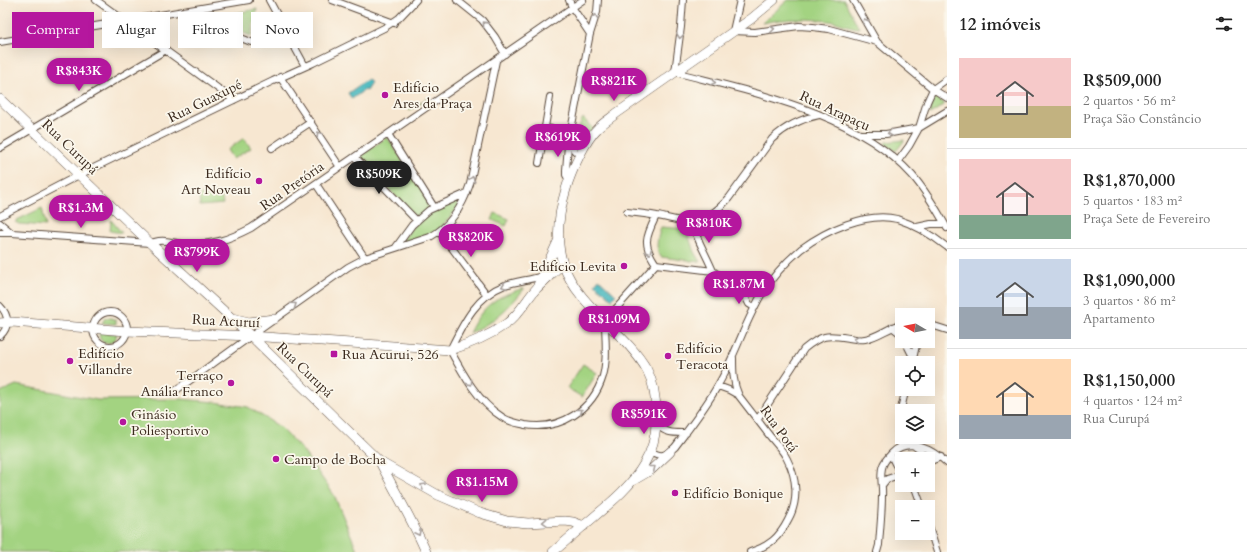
<!DOCTYPE html>
<html lang="pt">
<head>
<meta charset="utf-8">
<style>
	:root { --surface:#fff; --page:#f2f2f2; --text:#222; --muted:#767676; --line:#e0e0e0; --accent:#b5179e }
	body { margin:0; font-family:Cardo,serif; background:var(--page); color:var(--text); height:100vh; display:flex; flex-direction:column; font-size:15px; white-space:nowrap }
	* { box-sizing:border-box; margin:0 }
	p { font-size:13px; color:var(--muted) }
	.icon { flex:none; width:22px; height:22px; fill:none; stroke:currentColor; stroke-width:2; stroke-linecap:round; stroke-linejoin:round }
	.map { position:relative; flex:1; overflow:hidden }
	.panel { display:flex; flex-direction:column; background:var(--surface); width:300px }
	.panel>* { flex:none }
	.guide { position:absolute; left:12px; top:12px; width:380px; height:36px; display:flex; gap:8px }
	.needle { width:26px; rotate:279deg }
	.tools { position:absolute; left:895px; top:308px; display:grid; gap:8px }
	.tools a { display:grid; place-items:center; width:40px; height:40px; border-radius:0px; background:var(--surface); box-shadow:0 4px 16px #0002; font-size:20px }
	.price { position:absolute; translate:-50% -34px; padding:0 9px; border-radius:14px; background:var(--accent); color:#fff; font-size:13px; line-height:26px; filter:drop-shadow(0 1px 2px #0008) }
	.price::after { content:''; position:absolute; left:50%; top:24px; width:12px; height:9px; margin-left:-6px; background:inherit; clip-path:polygon(0 0,100% 0,50% 100%) }
	.price.active { background:#222; color:#fff }
	ul { padding:0; list-style:none }
	li { display:flex; align-items:center; gap:12px; height:100px; padding:0 12px }
	li+li { border-top:1px solid var(--line) }
	li span { display:grid; place-items:center; flex:none; width:112px; height:80px; border-radius:0px; color:#555 }
	li>.icon { margin-inline-start:auto }
	span .icon { width:48px; height:48px; fill:#fffc; stroke-width:1 }
	li b { font-size:17px }
	h2 { display:flex; justify-content:space-between; align-items:center; height:48px; padding:0 12px; font-size:17px }
	.chip { padding:0 14px; border-radius:0px; background:var(--surface); box-shadow:0 4px 16px #0002; font-size:14px; line-height:36px }
	.chip.active { background:var(--accent); color:#fff }
	main { display:flex; flex:1; min-height:0 }
	.map>svg:first-child { display:block }
	.green { fill:#a3d381; stroke:#6f7e50 }
	.water { fill:#47b7bd; stroke:#41706e }
	.lines { fill:none; stroke-linecap:round; stroke-linejoin:round }
	.street-casing { stroke:#574639; stroke-width:8 }
	.secondary-casing { stroke:#574639; stroke-width:10 }
	.street { stroke:#fff; stroke-width:6 }
	.secondary { stroke:#fff; stroke-width:9 }
	.oneway { stroke:#a79f9a }
	.poi-dot { fill:#b5179e; stroke:#fbf7ec; stroke-width:1.5 }
	.labels { text-anchor:middle; dominant-baseline:central; stroke-width:3.5; stroke-linejoin:round; paint-order:stroke }
	.poi-label { font-size:14px; fill:#3b2a1e; stroke:#fbf7ec; text-anchor:start }
	.street-label { font-size:14px; fill:#3b2a1e; stroke:#fbf7ec }
</style>
</head>
<body>
<main>
<div class="map">
<svg width="947" height="552" viewBox="0 0 947 552">
	<rect width="100%" height="100%" fill="#fbf7ec"/>
	<filter id="ink" filterUnits="userSpaceOnUse"><feTurbulence type="fractalNoise" baseFrequency=".025" numOctaves="2"/><feDisplacementMap in="SourceGraphic" scale="8" xChannelSelector="R" yChannelSelector="G"/><feConvolveMatrix kernelMatrix="1 2 1 2 8 2 1 2 1" color-interpolation-filters="sRGB"/></filter>
	<filter id="wash" filterUnits="userSpaceOnUse"><feTurbulence type="fractalNoise" baseFrequency=".012" numOctaves="4" result="noise"/><feDisplacementMap in="SourceGraphic" scale="16" xChannelSelector="R" yChannelSelector="G"/><feGaussianBlur stdDeviation="0.9" result="paint"/><feColorMatrix in="noise" values="0 0 0 0 0 0 0 0 0 0 0 0 0 0 0 0 0 1.4 0 .05"/><feComposite in="paint" operator="in"/></filter>
	<g filter="url(#wash)">
		<rect width="100%" height="100%" fill="#f7e7d1"/>
		<path class="green" d="M 788,0 L 844,0 L 859,28 C 852,28 843,24 835,22 C 811,18 786,18 762,23 Z
			M 257,9 L 251,36 L 209,18 Z
			M 429,97 L 429,98 L 410,111 L 405,105 L 408,103 L 415,106 Z
			M 934,97 L 944,103 L 944,105 L 930,114 L 931,104 Z
			M 583,118 L 593,129 L 581,145 L 575,135 Z
			M 387,137 L 433,206 L 417,219 L 359,157 Z
			M 244,138 L 251,148 L 233,159 L 227,150 Z
			M 904,140 L 904,141 L 896,151 L 885,144 L 886,142 Z
			M 221,193 L 223,204 L 200,206 L 199,195 Z
			M 465,194 L 458,208 L 436,233 L 399,245 L 413,226 L 430,211 Z
			M 42,208 L 46,226 L 19,224 L 15,222 L 17,220 Z
			M 495,213 L 509,219 L 506,226 L 492,220 Z
			M 111,220 L 122,233 L 110,231 Z
			M 661,227 L 686,229 L 694,252 L 700,262 L 661,257 C 654,248 658,237 661,227 Z
			M 524,288 L 524,289 C 509,308 492,324 469,333 C 483,305 495,297 524,288 Z
			M 105,318 L 111,318 L 116,320 L 116,324 L 102,323 Z
			M 99,332 L 117,334 L 115,340 L 110,343 L 104,343 L 100,339 Z
			M 583,364 L 597,373 L 582,397 L 567,388 Z
			M 16,385 L 98,400 L 181,399 L 215,402 L 248,407 L 280,427 L 303,451 L 334,495 L 358,552 L 0,552 L 0,392 Z
			M 911,454 L 914,459 L 902,459 L 902,467 L 901,468 L 898,463 L 897,458 L 903,456 Z"/>
		<path class="water" d="M 368,79 L 371,83 L 366,91 L 364,90 L 352,99 L 348,93 Z
			M 499,228 L 501,230 L 485,247 L 483,245 Z
			M 599,279 L 616,295 L 612,299 L 595,284 Z"/>
	</g>
	<g filter="url(#ink)">
		<g class="lines">
			<g class="street-casing">
				<path id="street" d="M 96,0 L 234,100
					M 269,0 L 305,66
					M 332,0 L 394,23
					M 457,0 L 482,20 L 495,37 L 505,54
					M 569,0 L 572,7 L 590,34
					M 683,0 L 681,27 L 675,72 C 754,93 855,112 912,175 C 926,191 937,210 947,228
					M 740,0 L 733,31 L 755,32 L 799,26 L 813,27 L 829,29 L 877,42
					M 853,0 L 877,42 L 933,89 L 947,98
					M 185,11 L 216,28 L 251,42
					M 0,42 L 249,0
					M 280,77 L 340,167
					M 545,128 L 571,132
					M 388,134 L 434,207
					M 860,134 L 886,134 L 919,128 L 947,111
					M 572,138 L 574,150 L 580,156
					M 0,148 L 166,50
					M 272,148 L 311,122
					M 355,157 L 417,221
					M 898,161 L 909,146 L 919,128 L 927,102 L 933,89 L 947,79
					M 539,163 L 550,97
					M 569,180 L 566,175 L 566,170 L 568,145 L 590,34 L 597,12 L 598,0
					M 316,184 L 365,258
					M 627,212 C 637,213 647,214 657,216 C 666,217 686,224 694,222 C 708,219 720,208 729,198 L 772,139 C 786,126 800,119 819,115
					M 0,216 L 79,175 L 273,81 L 313,63 L 384,28 L 399,18 L 416,0
					M 656,216 C 646,237 642,244 656,264 L 713,271 L 737,287 L 744,294 L 749,304 L 754,307
					M 0,223 L 12,233 L 0,233
					M 692,223 C 697,240 706,254 713,271
					M 917,227 L 931,224 L 944,224
					M 440,232 L 487,295
					M 12,233 L 150,243 C 155,242 160,240 165,241 C 171,241 177,244 183,244 C 210,246 228,240 251,228 L 583,0
					M 396,247 L 412,225 L 429,210 L 467,193
					M 162,254 L 181,245
					M 542,276 C 530,280 517,281 505,285 C 476,296 463,324 450,350 C 463,374 478,402 502,417 C 509,422 517,423 525,425 C 560,431 593,410 603,376 C 608,359 605,339 605,321
					M 737,287 C 746,289 755,289 763,292
					M 0,306 C 9,315 10,327 0,336
					M93 329a17 17 0 1 1 34 0a17 17 0 1 1-34 0Z
					M 612,313 L 656,264
					M 928,324 L 947,330
					M 892,327 L 902,335
					M 905,341 L 913,357
					M 733,358 C 733,372 733,383 739,396 C 749,409 759,422 769,435 C 775,443 783,450 787,459 C 797,478 799,501 788,520 C 779,538 769,546 750,552
					M 912,363 L 917,341
					M 718,386 L 729,390 L 738,395
					M 171,394 L 251,336 L 348,267 L 365,258 L 430,237 C 450,226 463,205 470,184 L 496,61
					M 758,419 L 804,349 C 822,334 827,335 849,338 C 854,339 860,340 865,339 C 878,337 889,327 902,324
					M 656,424 C 667,434 673,433 686,433
					M 901,446 C 897,423 900,411 906,389
					M 914,446 L 920,450 L 922,459
					M 650,451 C 662,458 665,456 675,447 C 690,427 706,407 718,385 C 736,355 745,321 763,292 C 773,276 787,261 801,249 C 825,231 867,211 897,219 C 916,225 932,235 947,247
					M 891,454 C 893,461 896,467 902,473
					M 928,462 L 941,457
					M 883,484 L 887,479 L 902,474
					M 914,485 L 922,507
					M 928,524 L 937,552
					M 877,552 L 879,545 C 880,529 882,512 882,496 C 883,486 879,474 883,465 C 885,460 889,456 892,453 C 909,436 933,450 947,463"/>
			</g>
			<g class="secondary-casing">
				<path id="secondary" d="M 0,99 L 150,243 L 251,336 L 380,462 L 438,495 L 480,513 L 507,521 L 528,523 L 565,521 L 573,522 L 584,526
					M 538,285 L 559,239
					M 232,318 L 249,322 L 274,319
					M 0,323 L 12,322 L 127,331 L 251,336 L 450,350 C 470,344 489,336 506,324 C 519,315 526,300 536,289 C 545,280 554,272 563,263
					M 380,462 C 395,492 413,521 426,552
					M 634,480 L 651,470 L 670,452
					M 553,552 C 567,540 581,528 595,516 C 613,501 632,485 644,464 C 653,449 657,431 656,414 C 656,400 654,383 647,370 C 625,331 578,307 563,264 C 555,240 559,212 566,189 C 571,172 585,140 598,128 C 604,122 611,118 617,113 L 751,19 L 774,0"/>
			</g>
			<use href="#street" class="street"/>
			<use href="#secondary" class="secondary"/>
		</g>
		<defs><path id="oneway-chevron" d="M-2-3.5L2.5 0L-2 3.5" fill="none" stroke-width="1.6" stroke-linecap="round" stroke-linejoin="round"/></defs>
		<g class="oneway">
			<use href="#oneway-chevron" transform="translate(595 17) rotate(-74)"/>
			<use href="#oneway-chevron" transform="translate(865 21) rotate(-121)"/>
			<use href="#oneway-chevron" transform="translate(485 24) rotate(-129)"/>
			<use href="#oneway-chevron" transform="translate(772 29) rotate(-7)"/>
			<use href="#oneway-chevron" transform="translate(680 36) rotate(97)"/>
			<use href="#oneway-chevron" transform="translate(713 82) rotate(15)"/>
			<use href="#oneway-chevron" transform="translate(890 133) rotate(173)"/>
			<use href="#oneway-chevron" transform="translate(319 134) rotate(-124)"/>
			<use href="#oneway-chevron" transform="translate(472 179) rotate(-75)"/>
			<use href="#oneway-chevron" transform="translate(649 252) rotate(66)"/>
			<use href="#oneway-chevron" transform="translate(504 286) rotate(160)"/>
			<use href="#oneway-chevron" transform="translate(294 305) rotate(-35)"/>
			<use href="#oneway-chevron" transform="translate(856 339) rotate(-175)"/>
			<use href="#oneway-chevron" transform="translate(470 383) rotate(55)"/>
			<use href="#oneway-chevron" transform="translate(580 411) rotate(-37)"/>
			<use href="#oneway-chevron" transform="translate(653 468) rotate(-39)"/>
			<use href="#oneway-chevron" transform="translate(423 486) rotate(-150)"/>
			<use href="#oneway-chevron" transform="translate(545 522) rotate(177)"/>
			<use href="#oneway-chevron" transform="translate(418 533) rotate(63)"/>
		</g>
	</g>
	<g class="poi-dot">
		<circle cx="385" cy="95" r="4"/>
		<circle cx="259" cy="181" r="4"/>
		<circle cx="624" cy="266" r="4"/>
		<rect x="330" y="350" width="8" height="8" rx="2"/>
		<circle cx="668" cy="356" r="4"/>
		<circle cx="70" cy="361" r="4"/>
		<circle cx="231" cy="383" r="4"/>
		<circle cx="123" cy="422" r="4"/>
		<circle cx="276" cy="459" r="4"/>
		<circle cx="675" cy="493" r="4"/>
	</g>
	<g class="labels">
		<g class="poi-label">
			<text x="393" y="87">Edifício<tspan x="393" dy="16">Ares da Praça</tspan></text>
			<text x="251" y="173" text-anchor="end">Edifício<tspan x="251" dy="16">Art Noveau</tspan></text>
			<text x="616" y="266" text-anchor="end">Edifício Levita</text>
			<text x="676" y="348">Edifício<tspan x="676" dy="16">Teracota</tspan></text>
			<text x="78" y="353">Edifício<tspan x="78" dy="16">Villandre</tspan></text>
			<text x="342" y="354">Rua Acurui, 526</text>
			<text x="223" y="375" text-anchor="end">Terraço<tspan x="223" dy="16">Anália Franco</tspan></text>
			<text x="131" y="414">Ginásio<tspan x="131" dy="16">Poliesportivo</tspan></text>
			<text x="284" y="459">Campo de Bocha</text>
			<text x="683" y="493">Edifício Bonique</text>
		</g>
		<g class="street-label">
			<text transform="translate(205 101) rotate(-26)">Rua Guaxupé</text>
			<text transform="translate(835 111) rotate(25)">Rua Arapaçu</text>
			<text transform="translate(70 147) rotate(44)">Rua Curupá</text>
			<text transform="translate(292 186) rotate(-35)">Rua Pretória</text>
			<text transform="translate(226 321) rotate(3)">Rua Acuruí</text>
			<text transform="translate(305 370) rotate(44)">Rua Curupá</text>
			<text transform="translate(779 429) rotate(54)">Rua Potá</text>
		</g>
	</g>
</svg>
<div class="tools">
<a><svg class="needle" viewBox="-14 -14 28 28"><path d="M0-13l5 13h-10z" fill="#e53935"/><path d="M0 13l5-13h-10z" fill="#767676"/></svg></a>
<a><svg class="icon" aria-label="locate" viewBox="0 0 24 24"><circle cx="12" cy="12" r="6"/><path d="M12 2v4M12 18v4M2 12h4M18 12h4"/></svg></a>
<a><svg class="icon" aria-label="layers" viewBox="0 0 24 24"><path d="M12 4l9 5-9 5-9-5zM3 14l9 5 9-5"/></svg></a>
<a>+</a>
<a>−</a>
</div>
<b class="price" style="left:79px;top:92px">R$843K</b>
<b class="price" style="left:614px;top:102px">R$821K</b>
<b class="price" style="left:558px;top:158px">R$619K</b>
<b class="price active" style="left:379px;top:195px">R$509K</b>
<b class="price" style="left:81px;top:229px">R$1.3M</b>
<b class="price" style="left:709px;top:244px">R$810K</b>
<b class="price" style="left:471px;top:258px">R$820K</b>
<b class="price" style="left:197px;top:273px">R$799K</b>
<b class="price" style="left:739px;top:305px">R$1.87M</b>
<b class="price" style="left:614px;top:340px">R$1.09M</b>
<b class="price" style="left:644px;top:435px">R$591K</b>
<b class="price" style="left:482px;top:503px">R$1.15M</b>
<div class="guide">
<a class="chip active">Comprar</a>
<a class="chip">Alugar</a>
<a class="chip">Filtros</a>
<a class="chip">Novo</a>
</div>
</div>
<section class="panel">
<h2>12 imóveis<svg class="icon" aria-label="filters" viewBox="0 0 24 24"><path d="M4 7h16M4 17h16"/><circle cx="9" cy="7" r="2"/><circle cx="15" cy="17" r="2"/></svg></h2>
<ul>
<li><span style="background:linear-gradient(#f6c9c9 60%,#c2b280 0)"><svg class="icon" aria-label="home" viewBox="0 0 24 24"><path d="M3 11l9-7 9 7M6 9v11h12V9"/></svg></span><div><b>R$509,000</b><p>2 quartos · 56 m²</p><p>Praça São Constâncio</p></div></li>
<li><span style="background:linear-gradient(#f6c9c9 70%,#7fa58c 0)"><svg class="icon" aria-label="home" viewBox="0 0 24 24"><path d="M3 11l9-7 9 7M6 9v11h12V9"/></svg></span><div><b>R$1,870,000</b><p>5 quartos · 183 m²</p><p>Praça Sete de Fevereiro</p></div></li>
<li><span style="background:linear-gradient(#c9d6e8 60%,#9aa5b1 0)"><svg class="icon" aria-label="home" viewBox="0 0 24 24"><path d="M3 11l9-7 9 7M6 9v11h12V9"/></svg></span><div><b>R$1,090,000</b><p>3 quartos · 86 m²</p><p>Apartamento</p></div></li>
<li><span style="background:linear-gradient(#ffd9b3 70%,#9aa5b1 0)"><svg class="icon" aria-label="home" viewBox="0 0 24 24"><path d="M3 11l9-7 9 7M6 9v11h12V9"/></svg></span><div><b>R$1,150,000</b><p>4 quartos · 124 m²</p><p>Rua Curupá</p></div></li>
</ul>
</section>
</main>
</body>
</html>
